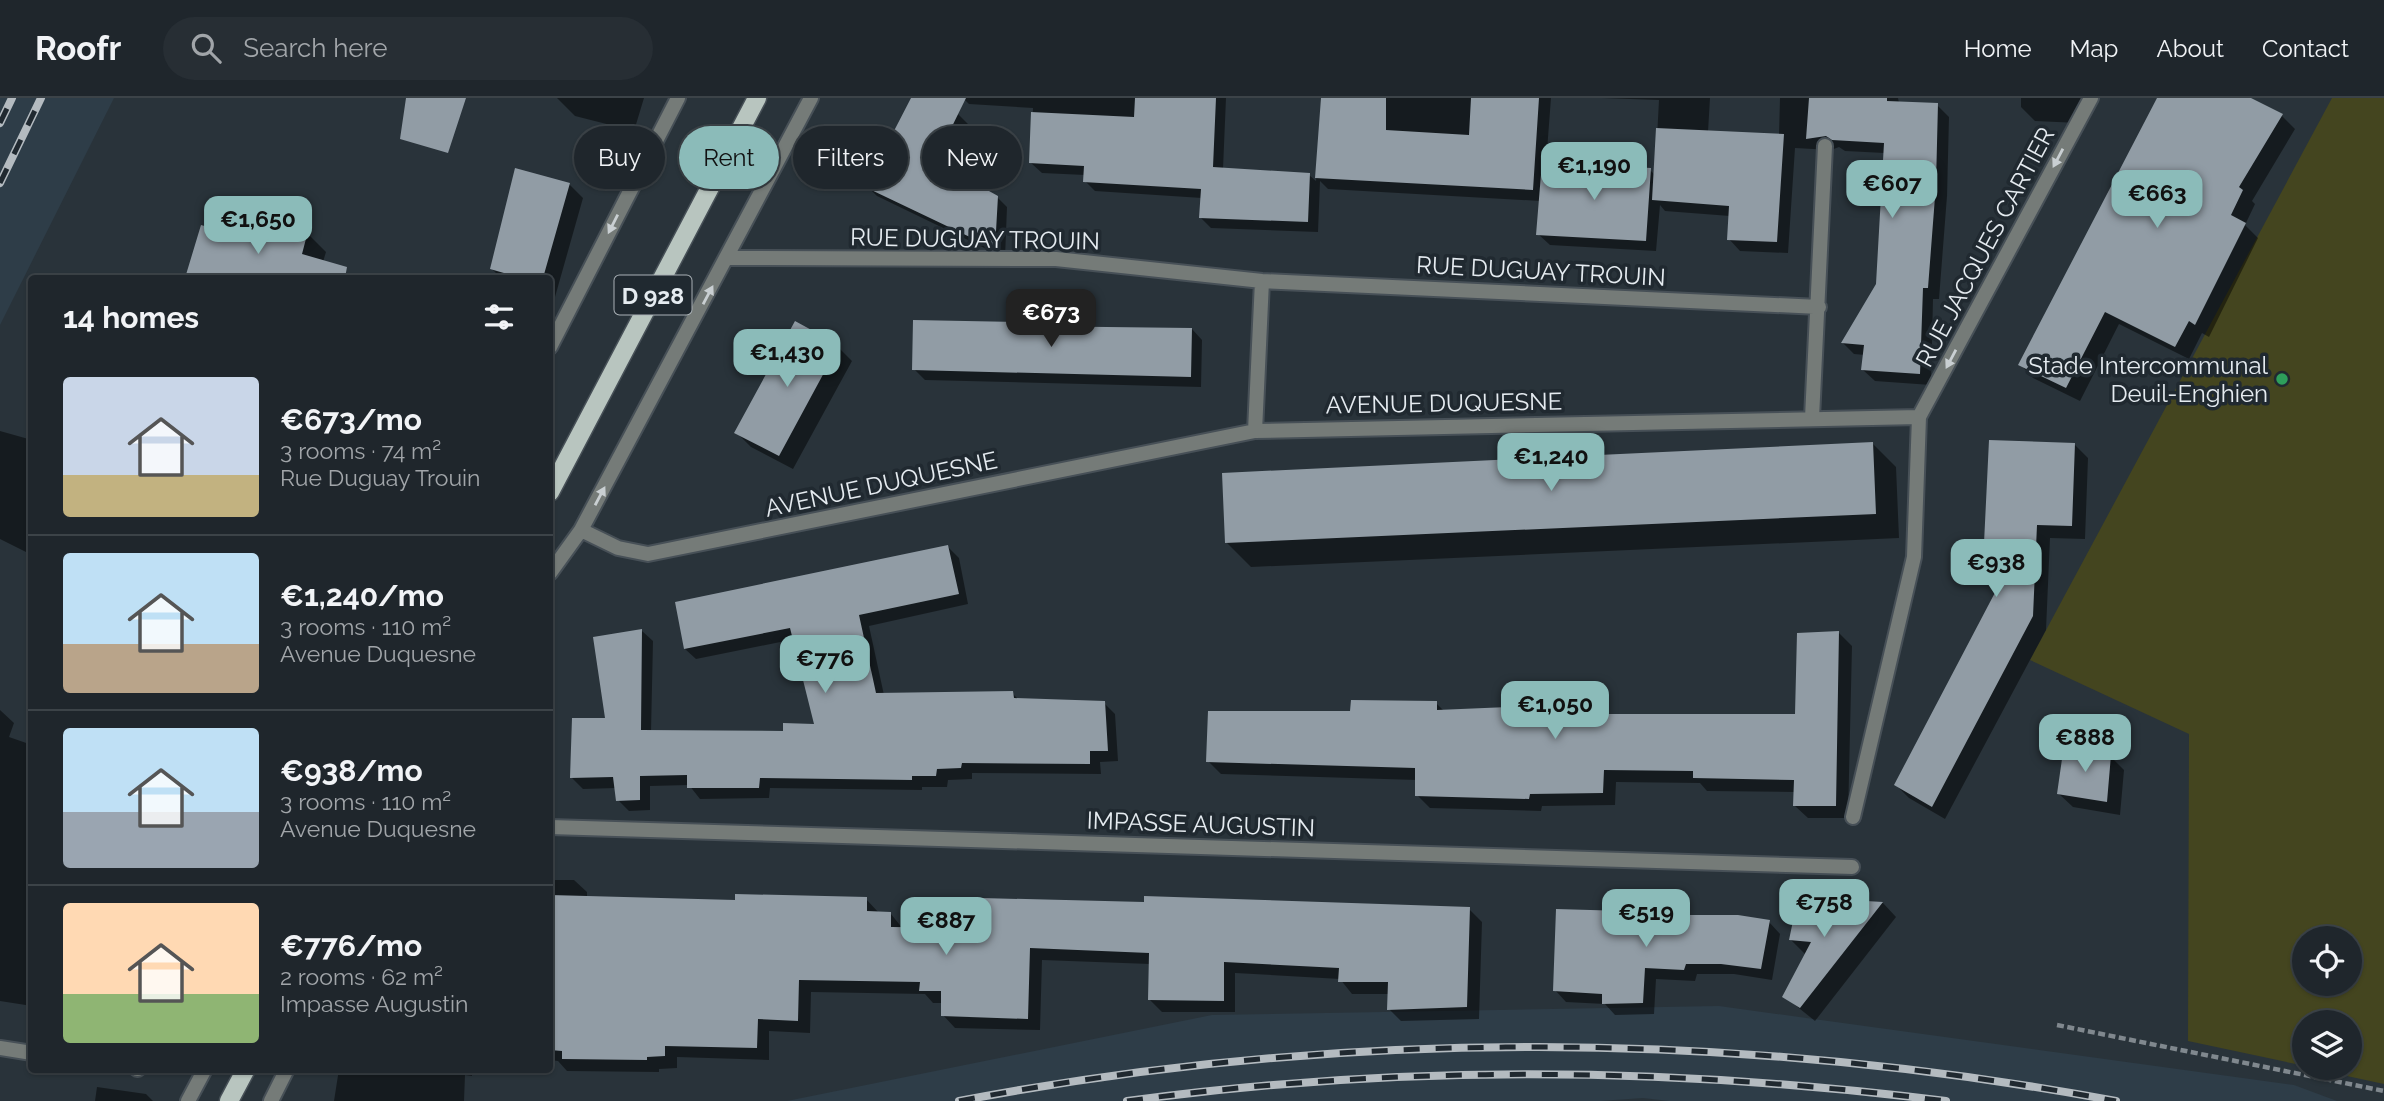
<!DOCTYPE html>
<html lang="en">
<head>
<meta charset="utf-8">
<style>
	:root { --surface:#1f262c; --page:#272e34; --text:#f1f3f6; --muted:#a1a5a9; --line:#3c4348; --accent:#8bbbb9 }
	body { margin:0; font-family:Raleway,sans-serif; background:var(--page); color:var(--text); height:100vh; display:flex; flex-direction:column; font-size:26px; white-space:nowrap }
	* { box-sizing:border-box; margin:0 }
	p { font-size:23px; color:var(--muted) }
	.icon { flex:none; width:38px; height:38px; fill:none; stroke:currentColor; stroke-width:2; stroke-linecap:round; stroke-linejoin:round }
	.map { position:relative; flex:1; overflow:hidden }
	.panel { position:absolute; left:28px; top:177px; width:525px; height:798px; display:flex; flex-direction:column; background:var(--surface); border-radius:7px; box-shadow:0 2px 5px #0004,0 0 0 2px var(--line) }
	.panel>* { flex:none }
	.guide { position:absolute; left:574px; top:28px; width:665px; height:63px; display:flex; gap:14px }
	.controls { position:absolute; left:2292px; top:828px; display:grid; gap:14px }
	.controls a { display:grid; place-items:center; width:70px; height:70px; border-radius:50%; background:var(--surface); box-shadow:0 2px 5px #0004,0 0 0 2px var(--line); font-size:35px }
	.price { position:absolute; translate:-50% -60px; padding:0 16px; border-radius:14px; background:var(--accent); color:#111; font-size:23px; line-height:46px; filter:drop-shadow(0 2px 4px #0008) }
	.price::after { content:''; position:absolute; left:50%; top:42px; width:21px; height:16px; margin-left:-10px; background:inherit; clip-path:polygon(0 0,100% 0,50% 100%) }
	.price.active { background:#222; color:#fff }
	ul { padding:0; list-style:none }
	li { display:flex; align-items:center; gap:21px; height:175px; padding:0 35px }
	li+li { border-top:2px solid var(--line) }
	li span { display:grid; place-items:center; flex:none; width:196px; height:140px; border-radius:7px; color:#555 }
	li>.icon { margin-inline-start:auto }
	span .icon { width:84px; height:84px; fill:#fffc; stroke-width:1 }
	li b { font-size:30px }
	h2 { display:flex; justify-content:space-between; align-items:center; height:84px; padding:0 35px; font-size:30px }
	.chip { padding:0 24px; border-radius:32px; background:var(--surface); box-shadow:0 2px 5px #0004,0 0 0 2px var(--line); font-size:24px; line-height:63px }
	.chip.active { background:var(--accent); color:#111 }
	header { display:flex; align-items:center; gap:42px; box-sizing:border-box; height:98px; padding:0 35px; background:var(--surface); border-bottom:2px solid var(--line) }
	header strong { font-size:33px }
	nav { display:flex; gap:38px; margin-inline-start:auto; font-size:24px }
	.search { width:490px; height:63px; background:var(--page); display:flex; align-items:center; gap:18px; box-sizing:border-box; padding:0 24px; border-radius:38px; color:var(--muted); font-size:26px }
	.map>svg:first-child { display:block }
	.built { fill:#2e3d48 }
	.green { fill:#44451f; fill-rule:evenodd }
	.shadow { fill:#0007 }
	.building { fill:#919ca5 }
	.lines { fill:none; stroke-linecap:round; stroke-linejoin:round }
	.minor-casing { stroke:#475057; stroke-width:18 }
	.primary-casing { stroke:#475057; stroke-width:21 }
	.path { stroke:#80888e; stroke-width:4.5; stroke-dasharray:7 3.5; stroke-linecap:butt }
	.minor { stroke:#757b78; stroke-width:14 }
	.primary { stroke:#b8c5bf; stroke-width:18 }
	.rail-casing { stroke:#b4bbc0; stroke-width:8 }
	.rail { stroke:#202930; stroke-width:5; stroke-dasharray:16; stroke-linecap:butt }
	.oneway { fill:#c9cfd2 }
	.leisure-dot { fill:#2e9e5b; stroke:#202930; stroke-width:2.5 }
	.labels { text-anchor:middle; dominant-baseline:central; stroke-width:7; stroke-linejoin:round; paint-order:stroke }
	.shield { fill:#202930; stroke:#aab1b6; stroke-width:2 }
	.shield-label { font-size:23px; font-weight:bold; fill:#e5ebf0 }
	.street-label { font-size:24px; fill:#e5ebf0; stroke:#202930 }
	.poi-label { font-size:24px; fill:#e5ebf0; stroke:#202930; text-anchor:end }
</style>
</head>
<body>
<header>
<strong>Roofr</strong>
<div class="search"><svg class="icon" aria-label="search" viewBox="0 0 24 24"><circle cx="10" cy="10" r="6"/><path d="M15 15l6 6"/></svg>Search here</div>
<nav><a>Home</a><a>Map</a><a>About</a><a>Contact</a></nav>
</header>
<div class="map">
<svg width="2384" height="1003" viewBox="0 0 2384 1003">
	<rect width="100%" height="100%" fill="#29333a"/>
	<path class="built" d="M 0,0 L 114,0 L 0,227 Z
		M 1719,908 L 2294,987 L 2337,1003 L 1669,1003 L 1643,1000 L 1600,1003 L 787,1003 L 1212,917 Z"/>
	<path class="green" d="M 2332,0 L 2384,0 L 2384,986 L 2310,970 L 2350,970 L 2350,924 L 2305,924 L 2305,968 L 2188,943 L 2189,636 L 2030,562 ZM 2305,840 L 2350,840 L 2350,886 L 2305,886 Z"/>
	<path class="shadow" d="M 557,0 L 644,0 L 634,33 L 575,18 Z
		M 913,0 L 929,0 L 958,16 L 968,26 L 946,71 L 997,99 L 1007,109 L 1005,160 L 877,98 L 867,88 Z
		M 963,0 L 1226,0 L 1223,71 L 1309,77 L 1316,83 L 1323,0 L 1551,0 L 1546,66 L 1650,72 L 1655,77 L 1659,2 L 1602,0 L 1710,0 L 1708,34 L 1779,37 L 1780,0 L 1898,0 L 1899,5 L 1937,7 L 1949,19 L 1947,98 L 1939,201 L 1933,201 L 1931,287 L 1875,283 L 1863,272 L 1865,257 L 1854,256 L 1843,245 L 1878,186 L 1885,55 L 1845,53 L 1839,49 L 1831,52 L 1795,50 L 1788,155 L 1740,153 L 1729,141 L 1730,118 L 1665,113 L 1660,107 L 1656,153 L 1550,147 L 1538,136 L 1541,103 L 1328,91 L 1320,83 L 1318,134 L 1211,130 L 1201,120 L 1202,100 L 1095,93 L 1085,83 L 1085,77 L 1042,75 L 1031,65 L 1033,10 L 969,6 Z
		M 2021,0 L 2092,0 L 2079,25 L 2035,23 L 2021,9 Z
		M 2159,0 L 2247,0 L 2282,18 L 2295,31 L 2252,103 L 2255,106 L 2245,127 L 2258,140 L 2209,239 L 2202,235 L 2189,261 L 2119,226 L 2080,303 L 2033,280 L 2020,266 Z
		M 569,86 L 583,100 L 555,199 L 550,197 L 550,180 L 501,180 L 492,171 Z
		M 202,129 L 262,146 L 307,135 L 326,154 L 318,180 L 187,180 Z
		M 1022,226 L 1026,230 L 1192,231 L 1202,242 L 1201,289 L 925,282 L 914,271 Z
		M 838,249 L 852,263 L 793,371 L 751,349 L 737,335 Z
		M 0,333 L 32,342 L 32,457 L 0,441 Z
		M 1872,345 L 1896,369 L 1899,440 L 1251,469 L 1226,444 Z
		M 2075,347 L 2088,360 L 2085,441 L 2050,440 L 2046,532 L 1945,721 L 1909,700 L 1896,687 L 2006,478 L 1998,478 L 1985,465 Z
		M 948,449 L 959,460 L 968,506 L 869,528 L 884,597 L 1012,595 L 1019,602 L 1104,605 L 1115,616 L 1118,663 L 1100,664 L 1101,676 L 972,675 L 972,681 L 948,682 L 947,689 L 922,689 L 922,692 L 770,690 L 769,700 L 700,701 L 689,687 L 650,688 L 650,712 L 629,713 L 618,702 L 616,690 L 583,691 L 572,680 L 607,622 L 642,533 L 653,543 L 651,634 L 784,635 L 816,628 L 795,541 L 696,561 L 685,551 Z
		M 1839,535 L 1852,548 L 1848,720 L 1808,720 L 1795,708 L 1795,694 L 1707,693 L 1700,685 L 1616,684 L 1615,707 L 1542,708 L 1541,713 L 1430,710 L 1417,697 L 1417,682 L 1221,676 L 1208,663 L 1352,615 L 1436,605 L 1445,614 L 1533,609 L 1542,618 L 1797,618 Z
		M 0,612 L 14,625 L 9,639 L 32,647 L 32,908 L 0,903 Z
		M 2110,658 L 2124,672 L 2120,717 L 2073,709 L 2059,696 Z
		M 550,782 L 574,782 L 587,794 L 587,799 L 736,803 L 866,801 L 879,815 L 891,816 L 903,831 L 982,832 L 1469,811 L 1482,824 L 1479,921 L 1401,923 L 1389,911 L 1390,896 L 1352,896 L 1340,881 L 1235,875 L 1235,914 L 1162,914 L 1150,902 L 1150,866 L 1042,862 L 1040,932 L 955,930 L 943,917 L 943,905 L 933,905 L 925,896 L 811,894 L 810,935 L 769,933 L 769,962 L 677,959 L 677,970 L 659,971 L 659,974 L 567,973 L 558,963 L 550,962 Z
		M 1799,801 L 1883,805 L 1896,819 L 1815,923 L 1784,898 L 1806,857 L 1791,842 Z
		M 1624,815 L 1629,819 L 1769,824 L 1780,836 L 1772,882 L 1734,876 L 1697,876 L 1695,883 L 1656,881 L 1654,916 L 1615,917 L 1605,906 L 1566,904 L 1555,892 Z
		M 339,971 L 472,971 L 472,978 L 465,977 L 464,1003 L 334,1003 Z
		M 97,989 L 146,996 L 153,1003 L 95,1003 Z"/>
	<path class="building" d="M 406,0 L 466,0 L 448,55 L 400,41 Z
		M 911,0 L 966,0 L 935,63 L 998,98 L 995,151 L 865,89 Z
		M 1135,0 L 1216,0 L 1213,69 L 1310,75 L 1308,124 L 1199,120 L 1201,91 L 1083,84 L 1084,68 L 1029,65 L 1031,14 L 1134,19 Z
		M 1321,0 L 1386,0 L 1386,32 L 1469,37 L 1471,0 L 1539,0 L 1533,92 L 1315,80 Z
		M 1809,0 L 1887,0 L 1887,3 L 1938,5 L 1936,86 L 1928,190 L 1923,190 L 1920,276 L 1861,272 L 1864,247 L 1841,245 L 1876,186 L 1884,45 L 1832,42 L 1826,38 L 1806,41 Z
		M 2157,0 L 2251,0 L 2283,16 L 2239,89 L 2243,92 L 2231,117 L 2246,125 L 2195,227 L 2189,223 L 2175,249 L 2105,214 L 2066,290 L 2018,267 Z
		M 1656,30 L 1784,36 L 1777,144 L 1727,142 L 1729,108 L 1652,102 Z
		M 1542,64 L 1651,70 L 1646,143 L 1536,137 Z
		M 515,70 L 570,85 L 543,180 L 521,180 L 490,171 Z
		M 266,122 L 308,133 L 302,156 L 347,169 L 345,180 L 185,180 L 201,127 L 261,144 Z
		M 913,222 L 1023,224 L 1023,228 L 1192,230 L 1191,279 L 912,272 Z
		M 795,223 L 839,247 L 779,358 L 734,335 Z
		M 1989,342 L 2075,345 L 2072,428 L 2037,427 L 2033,518 L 1932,709 L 1894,687 L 2010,466 L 1983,466 Z
		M 1873,344 L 1876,416 L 1225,445 L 1222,375 Z
		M 948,447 L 959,496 L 859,517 L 876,595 L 1013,593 L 1014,600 L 1105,603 L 1108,653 L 1090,653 L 1090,666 L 962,665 L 961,670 L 937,671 L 936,678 L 912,678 L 912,682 L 760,680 L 759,690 L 687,690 L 687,677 L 640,678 L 640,702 L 616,703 L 613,679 L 570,680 L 572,620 L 605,620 L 593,539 L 642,531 L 641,632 L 783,633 L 783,625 L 814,626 L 790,530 L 684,551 L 675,504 Z
		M 1839,533 L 1836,708 L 1793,708 L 1794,682 L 1693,680 L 1693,673 L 1604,672 L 1603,695 L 1530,696 L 1529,701 L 1415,698 L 1415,670 L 1206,664 L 1208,613 L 1350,613 L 1351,602 L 1437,603 L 1437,612 L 1534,608 L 1533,616 L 1795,616 L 1797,535 Z
		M 2064,647 L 2111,657 L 2107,704 L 2057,696 Z
		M 735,796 L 867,799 L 867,813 L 891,814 L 891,829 L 980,830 L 981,800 L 1144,804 L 1144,798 L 1470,809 L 1467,909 L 1387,912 L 1388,884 L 1338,884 L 1339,870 L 1224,864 L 1224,903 L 1148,902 L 1149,855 L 1030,850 L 1028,921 L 941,918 L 941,893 L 919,893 L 920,884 L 799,882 L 798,923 L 758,921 L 757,950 L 665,948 L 665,958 L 647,959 L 647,962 L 562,961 L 562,953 L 550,952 L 550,797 L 735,802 Z
		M 1798,799 L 1883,804 L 1800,910 L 1782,899 L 1811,844 L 1789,842 Z
		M 1556,811 L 1625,813 L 1625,817 L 1738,817 L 1770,822 L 1761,871 L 1721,866 L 1686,866 L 1684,872 L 1645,870 L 1643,905 L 1602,906 L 1602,896 L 1553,893 Z"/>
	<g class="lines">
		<g class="minor-casing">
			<path id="minor" d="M 728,160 L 1056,161 L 1262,183 L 1819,209
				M 550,249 L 678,0
				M 1919,319 L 2091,0
				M 1812,320 L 1825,48
				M 1255,333 L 1262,183
				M 581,432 L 618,450 L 648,456 L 1255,333 L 1919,319 L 1914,459 L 1853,719
				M 550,475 L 581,432 L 811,0
				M 550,729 L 1852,769
				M 0,950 L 32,955
				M 137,971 L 138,971
				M 188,1003 L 205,971
				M 271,1003 L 287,971"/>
		</g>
		<g class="primary-casing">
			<path id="primary" d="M 550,394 L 757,0
				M 229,1003 L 246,971"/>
		</g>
		<path class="path" d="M 2057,927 L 2384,993"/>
		<use href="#minor" class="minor"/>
		<use href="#primary" class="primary"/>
		<g class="rail-casing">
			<path id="rail" d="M 0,25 L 12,0
				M 0,85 L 41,0
				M 959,1003 C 1341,930 1734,932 2116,1003
				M 1127,1003 C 1399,966 1674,969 1946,1003"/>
		</g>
		<use href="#rail" class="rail"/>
	</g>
	<defs><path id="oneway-solid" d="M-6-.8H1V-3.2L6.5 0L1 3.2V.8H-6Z" transform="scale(1.75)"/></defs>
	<g class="oneway">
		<use href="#oneway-solid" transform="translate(2058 60) rotate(118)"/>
		<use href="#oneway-solid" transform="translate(613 126) rotate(117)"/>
		<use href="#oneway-solid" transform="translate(708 197) rotate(-62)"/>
		<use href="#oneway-solid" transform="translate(1951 261) rotate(118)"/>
		<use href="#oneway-solid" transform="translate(600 398) rotate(-62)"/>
	</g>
	<circle class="leisure-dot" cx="2282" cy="281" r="7"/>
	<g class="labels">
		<rect class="shield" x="614.5" y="177.5" width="77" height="39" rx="5"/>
		<g class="shield-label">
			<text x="653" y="197">D 928</text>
		</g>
		<g class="street-label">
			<text transform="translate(975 141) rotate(1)">RUE DUGUAY TROUIN</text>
			<text transform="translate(1985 149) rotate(-62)">RUE JACQUES CARTIER</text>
			<text transform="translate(1541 173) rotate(3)">RUE DUGUAY TROUIN</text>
			<text transform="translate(1444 305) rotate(-1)">AVENUE DUQUESNE</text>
			<text transform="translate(881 386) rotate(-12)">AVENUE DUQUESNE</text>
			<text transform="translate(1201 726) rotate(2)">IMPASSE AUGUSTIN</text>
		</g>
		<g class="poi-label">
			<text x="2268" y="267">Stade Intercommunal<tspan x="2268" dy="28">Deuil-Enghien</tspan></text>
		</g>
	</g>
</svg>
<div class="controls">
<a><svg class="icon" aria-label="locate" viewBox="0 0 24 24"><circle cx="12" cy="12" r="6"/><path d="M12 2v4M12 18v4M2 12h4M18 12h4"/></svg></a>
<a><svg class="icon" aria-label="layers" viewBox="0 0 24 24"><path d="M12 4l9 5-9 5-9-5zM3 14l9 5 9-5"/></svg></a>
</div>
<b class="price" style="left:1594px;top:104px">€1,190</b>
<b class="price" style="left:1892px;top:122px">€607</b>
<b class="price" style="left:2157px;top:132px">€663</b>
<b class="price" style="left:258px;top:158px">€1,650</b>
<b class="price active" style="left:1051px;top:251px">€673</b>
<b class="price" style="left:787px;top:291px">€1,430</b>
<b class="price" style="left:1551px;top:395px">€1,240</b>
<b class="price" style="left:1996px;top:501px">€938</b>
<b class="price" style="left:825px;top:597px">€776</b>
<b class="price" style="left:1555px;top:643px">€1,050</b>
<b class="price" style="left:2085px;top:676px">€888</b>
<b class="price" style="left:1824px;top:841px">€758</b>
<b class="price" style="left:1646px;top:851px">€519</b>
<b class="price" style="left:946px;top:859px">€887</b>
<div class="guide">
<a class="chip">Buy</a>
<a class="chip active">Rent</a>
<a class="chip">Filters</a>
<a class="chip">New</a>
</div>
<section class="panel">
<h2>14 homes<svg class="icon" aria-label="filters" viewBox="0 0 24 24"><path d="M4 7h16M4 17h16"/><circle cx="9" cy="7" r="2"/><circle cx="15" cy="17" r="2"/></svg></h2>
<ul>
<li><span style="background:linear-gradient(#c9d6e8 70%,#c2b280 0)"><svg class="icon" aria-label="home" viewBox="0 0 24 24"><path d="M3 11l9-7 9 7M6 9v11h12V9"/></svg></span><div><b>€673/mo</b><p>3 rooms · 74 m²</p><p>Rue Duguay Trouin</p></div></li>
<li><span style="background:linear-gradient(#bfe0f5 65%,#b9a48a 0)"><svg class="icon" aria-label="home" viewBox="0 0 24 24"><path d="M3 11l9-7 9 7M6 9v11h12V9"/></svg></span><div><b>€1,240/mo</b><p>3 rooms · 110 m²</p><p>Avenue Duquesne</p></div></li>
<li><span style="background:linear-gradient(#bfe0f5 60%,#9aa5b1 0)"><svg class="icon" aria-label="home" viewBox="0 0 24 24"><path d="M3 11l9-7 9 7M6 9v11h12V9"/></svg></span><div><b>€938/mo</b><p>3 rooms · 110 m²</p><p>Avenue Duquesne</p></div></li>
<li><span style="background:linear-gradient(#ffd9b3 65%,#8fb573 0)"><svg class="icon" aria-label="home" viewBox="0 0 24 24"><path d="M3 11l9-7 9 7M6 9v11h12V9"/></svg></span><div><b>€776/mo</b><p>2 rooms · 62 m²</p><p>Impasse Augustin</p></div></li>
</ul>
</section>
</div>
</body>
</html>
